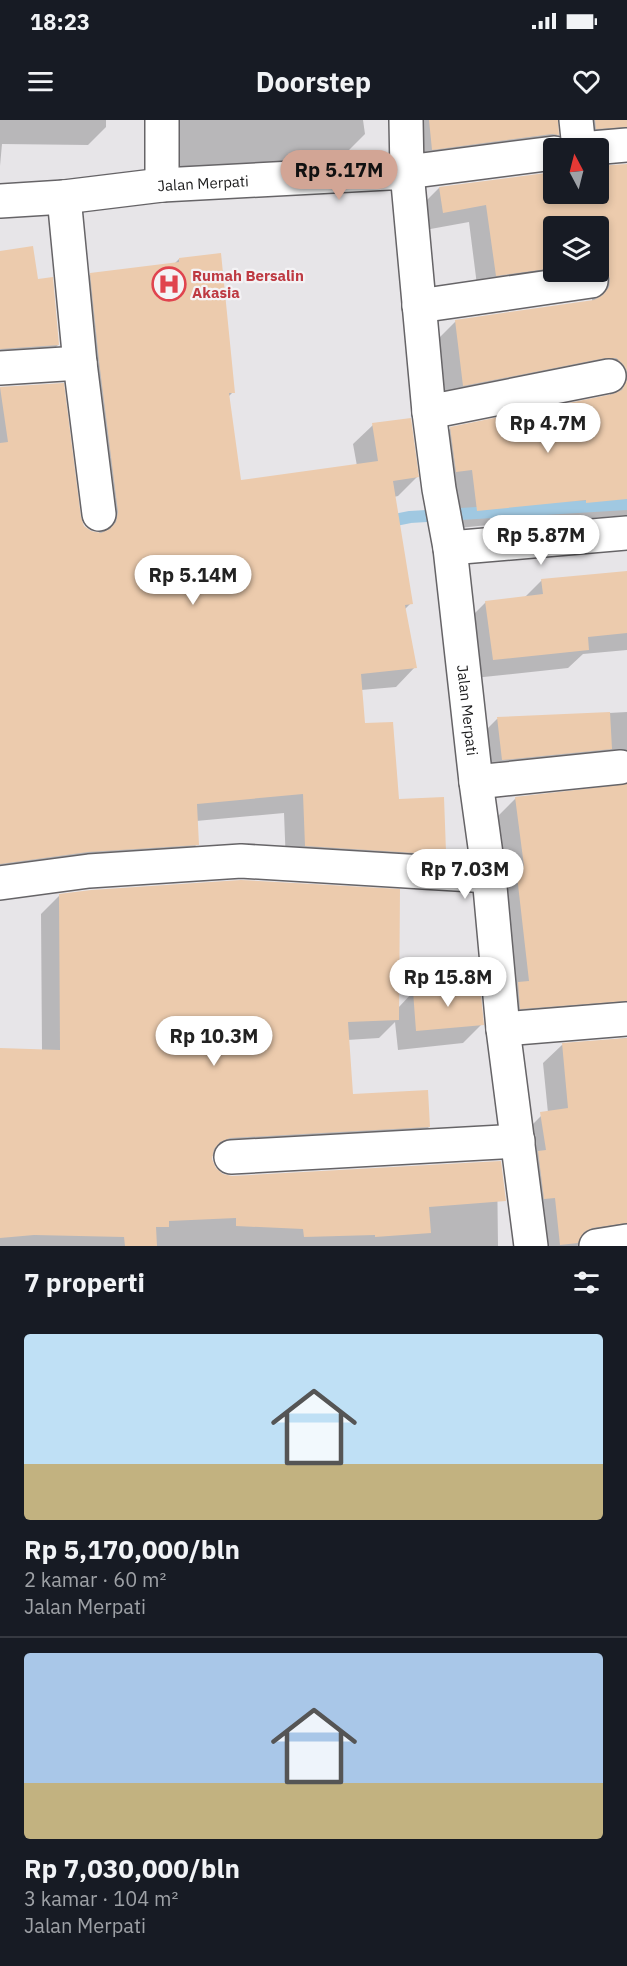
<!DOCTYPE html>
<html lang="id">
<head>
<meta charset="utf-8">
<style>
	:root { --surface:#171b24; --page:#20242c; --text:#f1f3f6; --muted:#9ea1a6; --line:#363941; --accent:#d2a595 }
	body { margin:0; font-family:"IBM Plex Sans",sans-serif; background:var(--page); color:var(--text); height:100vh; display:flex; flex-direction:column; font-size:22px; white-space:nowrap }
	* { box-sizing:border-box; margin:0 }
	p { font-size:20px; color:var(--muted) }
	.icon { flex:none; width:33px; height:33px; fill:none; stroke:currentColor; stroke-width:2; stroke-linecap:round; stroke-linejoin:round }
	.map { position:relative; height:1126px; overflow:hidden }
	.side { display:flex; flex-direction:column; background:var(--surface); flex:1 }
	.side>* { flex:none }
	.needle { width:39px; rotate:353deg }
	.buttons { position:absolute; left:543px; top:18px; display:grid; gap:12px }
	.buttons a { display:grid; place-items:center; width:66px; height:66px; border-radius:6px; background:var(--surface); box-shadow:0 3px 9px #0003; font-size:30px }
	.price { position:absolute; translate:-50% -51px; padding:0 14px; border-radius:21px; background:#fff; color:#222; font-size:20px; line-height:39px; filter:drop-shadow(0 2px 3px #0008) }
	.price::after { content:''; position:absolute; left:50%; top:36px; width:18px; height:14px; margin-left:-9px; background:inherit; clip-path:polygon(0 0,100% 0,50% 100%) }
	.price.selected { background:var(--accent); color:#111 }
	ul { padding:0; list-style:none }
	li { display:grid; align-content:center; gap:12px; height:318px; padding:0 24px }
	li+li { border-top:2px solid var(--line) }
	li span { display:grid; place-items:center; height:186px; border-radius:6px; color:#555 }
	li>.icon { margin-inline-start:auto }
	span .icon { width:108px; height:108px; fill:#fffc; stroke-width:1 }
	li b { font-size:26px }
	h2 { display:flex; justify-content:space-between; align-items:center; height:72px; padding:0 24px; font-size:26px }
	.status { display:flex; justify-content:space-between; align-items:center; height:42px; padding:0 30px; background:var(--surface); direction:ltr }
	.status svg { height:16px; fill:currentColor }
	header { display:flex; justify-content:space-between; align-items:center; height:78px; padding:0 24px; background:var(--surface); font-size:27px; font-weight:800 }
	.map>svg:first-child { display:block }
	.shadow { fill:#0003; fill-rule:evenodd }
	.lines { fill:none; stroke-linecap:round; stroke-linejoin:round }
	.stream { stroke:#a0c8e1; stroke-width:12 }
	.building { fill:#eccbad }
	.street-casing { stroke:#666467; stroke-width:36 }
	.street { stroke:#fff; stroke-width:33 }
	.labels { text-anchor:middle; dominant-baseline:central; stroke-width:4.5; stroke-linejoin:round; paint-order:stroke }
	.street-label { font-size:15px; fill:#1b1b1c; stroke:#f4f3f5 }
	.health-label { font-size:15px; font-weight:bold; fill:#be3a42; stroke:#f4f3f5; text-anchor:start }
</style>
</head>
<body>
<div class="status"><b>18:23</b><svg viewBox="0 0 49 12"><path d="M0 12V9h3v3zM5 12V6h3v6zM10 12V3h3v9zM15 12V0h3v12zM26 1h20v11H26zM47 4h2v5h-2z"/></svg></div>
<header><svg class="icon" aria-label="menu" viewBox="0 0 24 24"><path d="M4 6h16M4 12h16M4 18h16"/></svg>Doorstep<svg class="icon" aria-label="heart" viewBox="0 0 24 24"><path d="M12 20l-8-8c-3-5 5-10 8-4 3-6 11-1 8 4z"/></svg></header>
<div class="map">
<svg width="627" height="1126" viewBox="0 0 627 1126">
	<rect width="100%" height="100%" fill="#e7e5e8"/>
	<path class="shadow" d="M 0,0 L 106,0 L 106,7 L 88,25 L 2,24 L 0,46 Z
		M 173,0 L 363,0 L 365,14 L 336,43 L 180,59 Z
		M 410,0 L 556,0 L 557,15 L 539,33 L 415,47 Z
		M 562,0 L 627,0 L 627,39 Z
		M 627,45 L 627,395 L 568,400 L 568,397 L 459,408 L 432,326 L 451,308 L 610,277 L 610,272 L 445,283 L 438,219 L 456,201 L 592,181 L 592,178 L 588,167 L 478,173 L 469,102 L 425,110 L 421,86 L 439,68 L 598,74 ZM 554,106 L 598,106 L 598,152 L 554,152 Z
		M 0,132 L 36,161 L 58,225 L 39,244 L 0,247 Z
		M 179,139 L 233,272 L 228,277 L 240,361 L 357,346 L 353,324 L 373,305 L 417,357 L 398,376 L 394,377 L 411,483 L 404,490 L 415,547 L 396,567 L 361,570 L 364,605 L 397,680 L 445,731 L 425,750 L 286,745 L 284,693 L 196,701 L 197,724 L 178,744 L 0,760 L 0,268 L 62,264 L 79,397 L 83,407 L 92,413 L 99,414 L 80,261 L 71,173 L 91,154 L 174,144 Z
		M 627,453 L 627,530 L 583,534 L 568,548 L 474,558 L 467,501 L 486,482 L 525,477 L 542,460 Z
		M 627,592 L 627,916 L 624,907 L 502,907 L 497,697 L 516,678 L 621,665 L 617,654 L 484,659 L 479,617 L 497,599 Z
		M 60,775 L 398,888 L 413,872 L 482,904 L 463,923 L 398,930 L 395,902 L 379,918 L 347,920 L 351,976 L 429,1007 L 410,1025 L 211,1036 L 211,1039 L 214,1049 L 221,1055 L 232,1057 L 497,1042 L 498,1126 L 0,1126 L 0,929 L 42,931 L 41,794 Z
		M 627,918 L 627,1126 L 605,1121 L 577,1126 L 540,1126 L 525,1012 L 544,993 L 548,993 L 543,943 L 562,925 Z"/>
	<g class="lines">
		<path class="stream" d="M 385,402 L 410,397 L 627,384"/>
	</g>
	<path class="building" d="M 429,0 L 558,0 L 559,15 L 552,14 L 432,30 Z
		M 595,0 L 627,0 L 627,7 L 596,9 Z
		M 627,44 L 627,251 L 623,244 L 616,238 L 605,238 L 463,266 L 455,200 L 594,180 L 603,175 L 609,167 L 610,159 L 606,150 L 598,144 L 598,106 L 554,106 L 554,148 L 496,156 L 486,85 L 443,93 L 439,67 L 554,52 L 554,74 L 598,74 L 598,46 Z
		M 33,126 L 38,159 L 53,157 L 59,225 L 0,229 L 0,131 Z
		M 221,133 L 235,273 L 229,273 L 241,360 L 378,341 L 372,303 L 411,298 L 419,357 L 393,361 L 413,484 L 405,485 L 417,548 L 361,554 L 365,603 L 393,602 L 399,679 L 444,677 L 446,732 L 415,733 L 305,726 L 303,674 L 197,684 L 199,725 L 88,732 L 0,744 L 0,323 L 8,322 L 0,267 L 64,263 L 81,397 L 84,406 L 91,411 L 101,413 L 110,409 L 116,402 L 118,392 L 99,241 L 90,153 L 179,142 L 179,138 Z
		M 627,260 L 627,379 L 586,383 L 586,380 L 477,391 L 472,350 L 456,352 L 450,307 L 613,274 L 622,270 Z
		M 627,451 L 627,513 L 588,517 L 589,530 L 493,540 L 485,481 L 543,474 L 541,459 Z
		M 610,592 L 612,629 L 502,640 L 497,597 Z
		M 627,664 L 627,881 L 520,889 L 518,862 L 529,861 L 516,747 L 524,746 L 515,677 Z
		M 241,760 L 400,769 L 399,900 L 348,902 L 353,974 L 428,970 L 430,1007 L 230,1018 L 220,1022 L 214,1029 L 212,1039 L 216,1048 L 223,1054 L 232,1056 L 501,1041 L 506,1081 L 429,1087 L 431,1113 L 375,1117 L 375,1115 L 304,1117 L 303,1109 L 236,1106 L 236,1098 L 169,1101 L 169,1107 L 156,1107 L 157,1126 L 125,1126 L 124,1117 L 34,1115 L 0,1118 L 0,928 L 60,930 L 59,774 L 91,770 Z
		M 480,865 L 484,905 L 416,911 L 413,871 Z
		M 627,918 L 627,1103 L 592,1108 L 584,1112 L 578,1123 L 560,1125 L 555,1078 L 544,1079 L 538,1031 L 546,1030 L 540,992 L 568,988 L 562,923 Z"/>
	<g class="lines">
		<g class="street-casing">
			<g id="street">
				<path d="M 406,0 L 407,52 L 554,33"/>
				<path d="M 576,0 L 579,28"/>
				<path d="M 592,28 L 627,25"/>
				<path d="M 162,65 L 162,0"/>
				<path d="M 64,77 L 80,243 L 99,394"/>
				<path id="s1" d="M 0,81 L 64,77 L 162,65 L 407,52 L 429,292 L 439,369 L 450,428 L 476,662 L 489,756 L 503,909 L 531,1126"/>
				<path d="M 419,186 L 591,161"/>
				<path d="M 0,248 L 80,243"/>
				<path d="M 429,292 L 609,256"/>
				<path d="M 450,428 L 627,413"/>
				<path d="M 476,662 L 621,647"/>
				<path d="M 0,763 L 89,751 L 241,741 L 489,756"/>
				<path d="M 503,909 L 627,899"/>
				<path d="M 231,1037 L 518,1021"/>
				<path d="M 596,1126 L 627,1121"/>
			</g>
		</g>
		<use href="#street" class="street"/>
	</g>
	<defs>
		<g id="hospital-ring" transform="scale(1.725)"><circle r="9.5" fill="#f4f3f5" stroke="#e0444e" stroke-width="1.5"/><path d="M-5-5h3v3.5h4V-5h3V5h-3V1.5h-4V5h-3Z" fill="#e0444e"/></g>
	</defs>
	<g fill-rule="evenodd">
		<use href="#hospital-ring" x="169" y="164"/>
	</g>
	<g class="labels">
		<g class="street-label">
			<text stroke="none"><textPath href="#s1" startOffset="204">Jalan Merpati</textPath></text>
			<text stroke="none"><textPath href="#s1" startOffset="950">Jalan Merpati</textPath></text>
		</g>
		<g class="health-label">
			<text x="192" y="155">Rumah Bersalin<tspan x="192" dy="17">Akasia</tspan></text>
		</g>
	</g>
</svg>
<div class="buttons">
<a><svg class="needle" viewBox="-14 -14 28 28"><path d="M0-13l5 13h-10z" fill="#e53935"/><path d="M0 13l5-13h-10z" fill="#9ea1a6"/></svg></a>
<a><svg class="icon" aria-label="layers" viewBox="0 0 24 24"><path d="M12 4l9 5-9 5-9-5zM3 14l9 5 9-5"/></svg></a>
</div>
<b class="price selected" style="left:339px;top:81px">Rp 5.17M</b>
<b class="price" style="left:548px;top:334px">Rp 4.7M</b>
<b class="price" style="left:541px;top:446px">Rp 5.87M</b>
<b class="price" style="left:193px;top:486px">Rp 5.14M</b>
<b class="price" style="left:465px;top:780px">Rp 7.03M</b>
<b class="price" style="left:448px;top:888px">Rp 15.8M</b>
<b class="price" style="left:214px;top:947px">Rp 10.3M</b>
</div>
<section class="side">
<h2>7 properti<svg class="icon" aria-label="filters" viewBox="0 0 24 24"><path d="M4 7h16M4 17h16"/><circle cx="9" cy="7" r="2"/><circle cx="15" cy="17" r="2"/></svg></h2>
<ul>
<li><span style="background:linear-gradient(#bfe0f5 70%,#c2b280 0)"><svg class="icon" aria-label="home" viewBox="0 0 24 24"><path d="M3 11l9-7 9 7M6 9v11h12V9"/></svg></span><div><b>Rp 5,170,000/bln</b><p>2 kamar · 60 m²</p><p>Jalan Merpati</p></div></li>
<li><span style="background:linear-gradient(#a9c7e8 70%,#c2b280 0)"><svg class="icon" aria-label="home" viewBox="0 0 24 24"><path d="M3 11l9-7 9 7M6 9v11h12V9"/></svg></span><div><b>Rp 7,030,000/bln</b><p>3 kamar · 104 m²</p><p>Jalan Merpati</p></div></li>
</ul>
</section>
</body>
</html>
